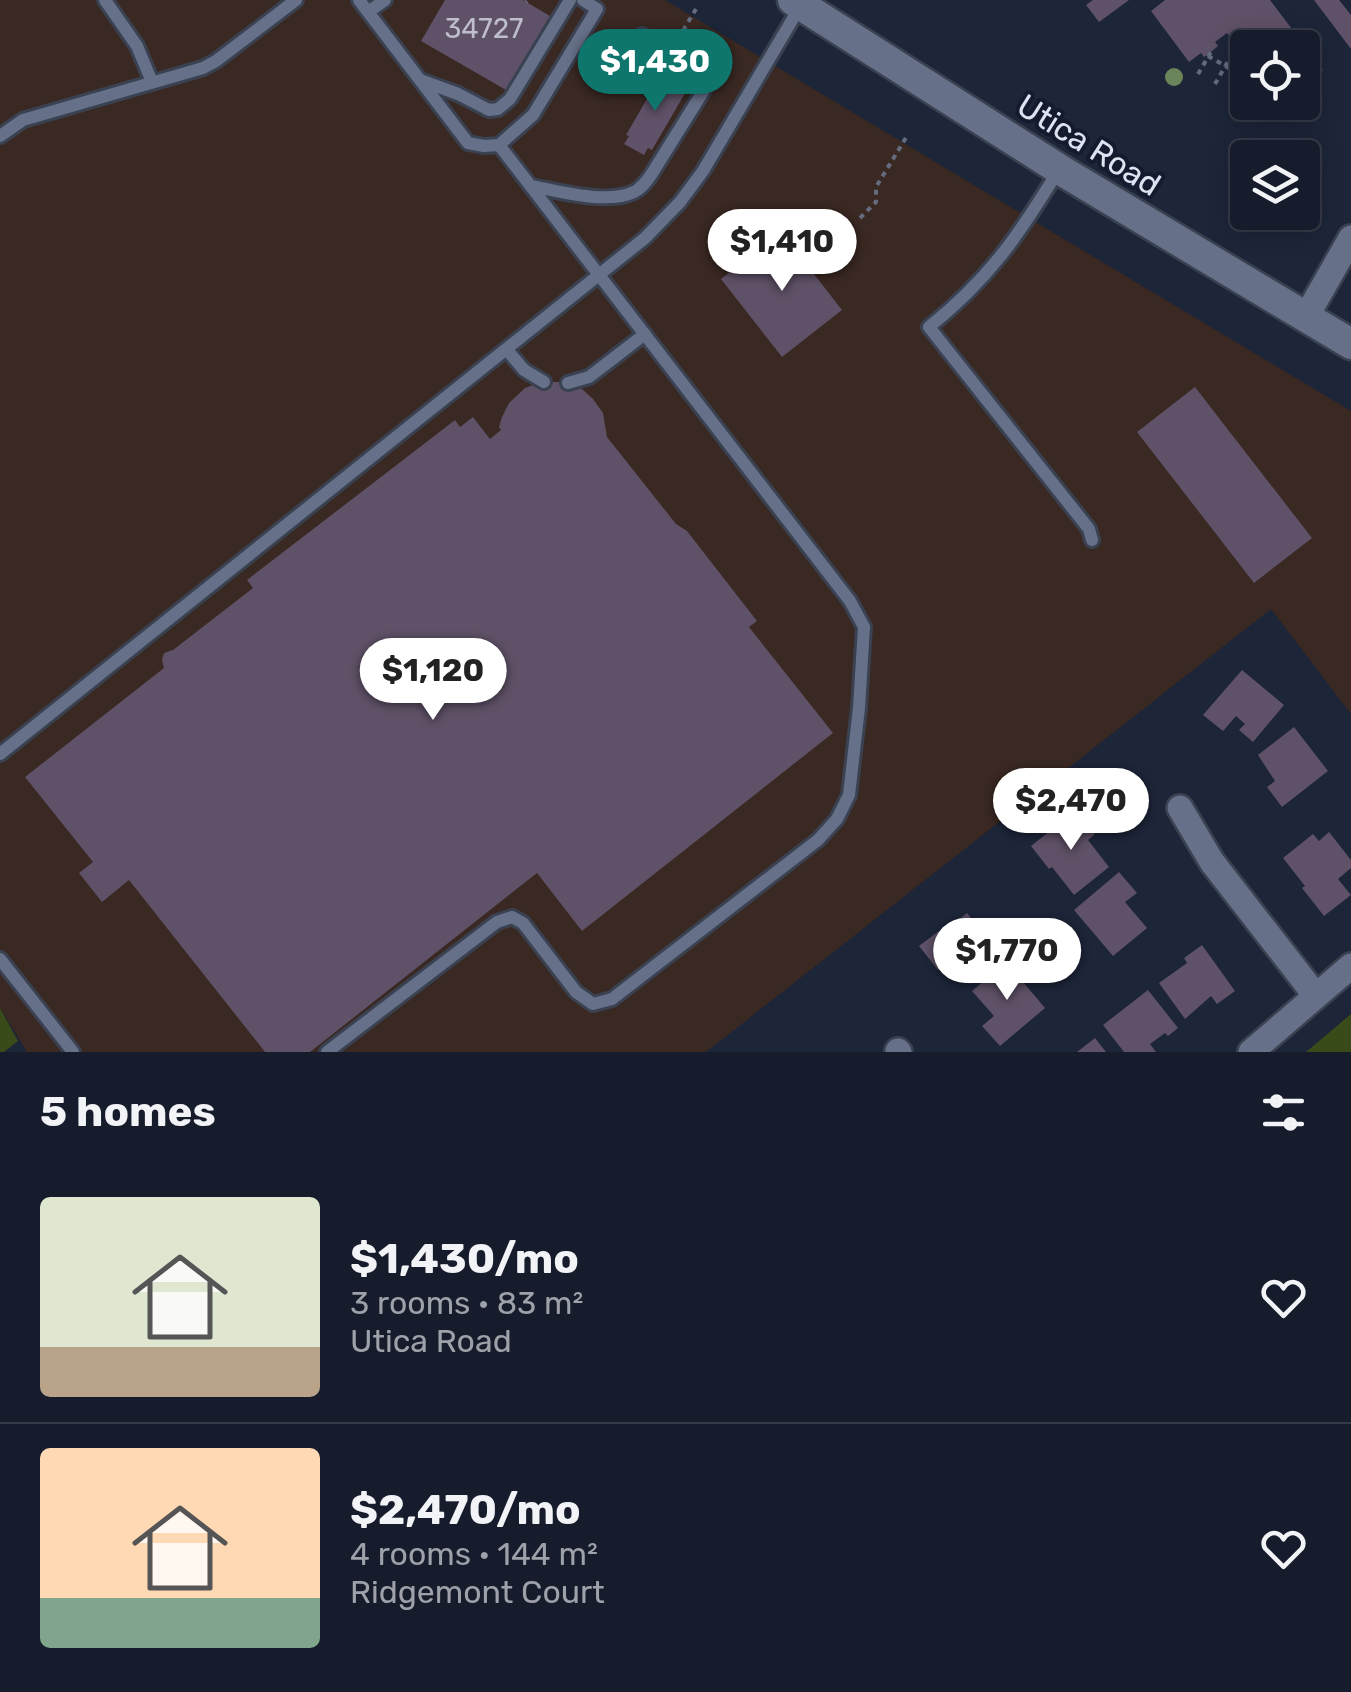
<!DOCTYPE html>
<html lang="en">
<head>
<meta charset="utf-8">
<style>
	:root { --surface:#161c2b; --page:#1f2533; --text:#f1f3f6; --muted:#9ea1a9; --line:#353a47; --accent:#0f766e }
	body { margin:0; font-family:Rubik,sans-serif; background:var(--page); color:var(--text); height:100vh; display:flex; flex-direction:column; font-size:38px; white-space:nowrap }
	* { box-sizing:border-box; margin:0 }
	p { font-size:32px; color:var(--muted) }
	.icon { flex:none; width:55px; height:55px; fill:none; stroke:currentColor; stroke-width:2; stroke-linecap:round; stroke-linejoin:round }
	.map { position:relative; height:1052px; overflow:hidden }
	.details { display:flex; flex-direction:column; background:var(--surface); flex:1 }
	.details>* { flex:none }
	.buttons { position:absolute; left:1230px; top:30px; display:grid; gap:20px }
	.buttons a { display:grid; place-items:center; width:90px; height:90px; border-radius:10px; background:var(--surface); box-shadow:0 5px 25px #0003,0 0 0 2px var(--line); font-size:50px }
	.price { position:absolute; translate:-50% -85px; padding:0 22px; border-radius:35px; background:#fff; color:#222; font-size:32px; line-height:65px; filter:drop-shadow(0 2px 5px #0008) }
	.price::after { content:''; position:absolute; left:50%; top:60px; width:30px; height:22px; margin-left:-15px; background:inherit; clip-path:polygon(0 0,100% 0,50% 100%) }
	.price.active { background:var(--accent); color:#fff }
	ul { padding:0; list-style:none }
	li { display:flex; align-items:center; gap:30px; height:250px; padding:0 40px }
	li+li { border-top:2px solid var(--line) }
	li span { display:grid; place-items:center; flex:none; width:280px; height:200px; border-radius:10px; color:#555 }
	li>.icon { margin-inline-start:auto }
	span .icon { width:120px; height:120px; fill:#fffc; stroke-width:1 }
	li b { font-size:42px }
	h2 { display:flex; justify-content:space-between; align-items:center; height:120px; padding:0 40px; font-size:42px }
	.map>svg:first-child { display:block }
	.commercial { fill:#3a2822 }
	.green { fill:#384b18 }
	.building { fill:#5f5167 }
	.lines { fill:none; stroke-linecap:round; stroke-linejoin:round }
	.lane-casing { stroke:#3a4151; stroke-width:18 }
	.street-casing { stroke:#3a4151; stroke-width:30 }
	.secondary-casing { stroke:#3a4151; stroke-width:35 }
	.path { stroke:#656c7e; stroke-width:4; stroke-dasharray:5 5; stroke-linecap:butt }
	.lane { stroke:#667088; stroke-width:12 }
	.street { stroke:#667088; stroke-width:25 }
	.secondary { stroke:#667088; stroke-width:30 }
	.tree { fill:#6c8459 }
	.labels { text-anchor:middle; dominant-baseline:central; stroke-width:8; stroke-linejoin:round; paint-order:stroke }
	.number-label { font-size:28px; fill:#bebece }
	.street-label { font-size:32px; fill:#dde3f1; stroke:#141b2e }
</style>
</head>
<body>
<div class="map">
<svg width="1351" height="1052" viewBox="0 0 1351 1052">
	<rect width="100%" height="100%" fill="#1d2539"/>
	<path class="commercial" d="M 0,0 L 665,0 L 1351,411 L 1351,714 L 1271,609 L 706,1052 L 27,1052 L 0,1008 Z"/>
	<path class="green" d="M 0,1008 L 18,1041 L 4,1052 L 0,1052 Z
		M 1351,1014 L 1351,1052 L 1306,1052 Z"/>
	<path class="building" d="M 445,0 L 523,0 L 550,16 L 506,90 L 421,41 Z
		M 1093,0 L 1129,0 L 1099,22 L 1086,5 Z
		M 1165,0 L 1270,0 L 1323,70 L 1302,86 L 1302,48 L 1248,48 L 1248,60 L 1244,55 L 1239,59 L 1229,44 L 1233,41 L 1227,33 L 1215,42 L 1218,46 L 1211,52 L 1204,57 L 1201,53 L 1189,62 L 1151,11 Z
		M 1314,0 L 1339,0 L 1351,15 L 1351,49 Z
		M 662,73 L 688,88 L 652,150 L 648,148 L 644,155 L 624,144 L 629,136 L 626,135 Z
		M 781,232 L 842,310 L 782,357 L 721,279 Z
		M 542,382 L 564,382 L 580,387 L 593,399 L 603,413 L 607,437 L 676,524 L 687,531 L 757,621 L 749,627 L 833,733 L 582,931 L 537,873 L 310,1052 L 265,1052 L 129,880 L 102,902 L 79,873 L 93,862 L 25,777 L 164,668 L 162,660 L 164,653 L 173,650 L 253,588 L 247,580 L 455,420 L 460,427 L 473,417 L 490,439 L 501,430 L 499,427 L 502,417 L 509,403 L 525,388 Z
		M 1195,387 L 1312,538 L 1254,583 L 1137,432 Z
		M 1242,670 L 1284,705 L 1253,742 L 1239,730 L 1245,724 L 1236,716 L 1223,731 L 1203,715 Z
		M 1294,727 L 1328,771 L 1282,807 L 1267,787 L 1275,781 L 1258,755 Z
		M 1076,810 L 1095,834 L 1088,840 L 1109,867 L 1074,895 L 1052,867 L 1049,869 L 1031,846 Z
		M 1329,832 L 1351,860 L 1351,868 L 1338,879 L 1351,895 L 1324,916 L 1302,888 L 1305,886 L 1283,858 L 1313,834 L 1319,841 Z
		M 1119,872 L 1137,893 L 1125,902 L 1147,928 L 1113,956 L 1074,910 Z
		M 967,913 L 1003,957 L 970,984 L 950,960 L 938,970 L 919,946 L 939,931 L 941,934 Z
		M 1202,945 L 1235,991 L 1217,1004 L 1211,996 L 1185,1019 L 1159,983 L 1187,963 L 1184,958 Z
		M 1006,962 L 1045,1008 L 1000,1046 L 982,1026 L 994,1016 L 972,991 Z
		M 1148,990 L 1178,1028 L 1168,1036 L 1165,1033 L 1150,1044 L 1156,1052 L 1124,1052 L 1103,1025 Z
		M 1095,1038 L 1106,1052 L 1077,1052 Z"/>
	<g class="lines">
		<g class="lane-casing">
			<path id="lane" d="M 105,0 L 137,46 L 152,82
				M 359,0 L 468,143 L 484,146 L 499,145
				M 368,12 L 385,0
				M 420,80 L 458,94 L 489,110 L 498,109 L 510,99 L 570,0
				M 0,136 L 23,120 L 203,68 L 216,61 L 296,0
				M 1058,171 C 1019,235 989,279 929,327 L 1089,529 L 1092,540
				M 531,186 C 560,191 606,205 634,192 C 642,188 646,182 651,175 L 704,90 C 705,79 701,73 693,66 L 642,35
				M 507,350 L 524,370 L 544,382
				M 568,383 L 589,377 L 645,334
				M 0,754 L 645,238 L 680,202 L 703,171 L 801,5
				M 0,959 L 73,1052
				M 327,1052 L 497,922 L 512,917 L 523,923 L 576,992 L 593,1004 L 612,999 L 818,840 L 837,819 L 849,795 L 859,708 L 864,627 L 850,601 L 499,145 L 533,115 L 597,9 L 583,0"/>
		</g>
		<g class="street-casing">
			<path id="street" d="M 1306,317 L 1351,238
				M 1180,808 L 1212,862 L 1316,996
				M 898,1051 L 899,1052
				M 1251,1052 L 1351,966"/>
		</g>
		<g class="secondary-casing">
			<path id="secondary" d="M 793,0 L 1059,169 L 1351,344"/>
		</g>
		<path class="path" d="M 526,2 L 527,1
			M 678,39 L 696,9
			M 1208,56 L 1248,79
			M 1198,74 L 1211,52 L 1208,48
			M 1215,84 L 1234,51
			M 1251,105 L 1252,102
			M 860,218 L 876,202 L 876,187 L 907,136
			M 804,261 L 809,257"/>
		<use href="#lane" class="lane"/>
		<use href="#street" class="street"/>
		<use href="#secondary" class="secondary"/>
	</g>
	<circle class="tree" cx="1174" cy="77" r="9"/>
	<g class="labels">
		<g class="number-label">
			<text x="484" y="28">34727</text>
		</g>
		<g class="street-label">
			<text transform="translate(1089 145) rotate(32)">Utica Road</text>
		</g>
	</g>
</svg>
<div class="buttons">
<a><svg class="icon" aria-label="locate" viewBox="0 0 24 24"><circle cx="12" cy="12" r="6"/><path d="M12 2v4M12 18v4M2 12h4M18 12h4"/></svg></a>
<a><svg class="icon" aria-label="layers" viewBox="0 0 24 24"><path d="M12 4l9 5-9 5-9-5zM3 14l9 5 9-5"/></svg></a>
</div>
<b class="price active" style="left:655px;top:114px">$1,430</b>
<b class="price" style="left:782px;top:294px">$1,410</b>
<b class="price" style="left:433px;top:723px">$1,120</b>
<b class="price" style="left:1071px;top:853px">$2,470</b>
<b class="price" style="left:1007px;top:1003px">$1,770</b>
</div>
<section class="details">
<h2>5 homes<svg class="icon" aria-label="filters" viewBox="0 0 24 24"><path d="M4 7h16M4 17h16"/><circle cx="9" cy="7" r="2"/><circle cx="15" cy="17" r="2"/></svg></h2>
<ul>
<li><span style="background:linear-gradient(#dfe7d0 75%,#b9a48a 0)"><svg class="icon" aria-label="home" viewBox="0 0 24 24"><path d="M3 11l9-7 9 7M6 9v11h12V9"/></svg></span><div><b>$1,430/mo</b><p>3 rooms · 83 m²</p><p>Utica Road</p></div><svg class="icon" aria-label="heart" viewBox="0 0 24 24"><path d="M12 20l-8-8c-3-5 5-10 8-4 3-6 11-1 8 4z"/></svg></li>
<li><span style="background:linear-gradient(#ffd9b3 75%,#7fa58c 0)"><svg class="icon" aria-label="home" viewBox="0 0 24 24"><path d="M3 11l9-7 9 7M6 9v11h12V9"/></svg></span><div><b>$2,470/mo</b><p>4 rooms · 144 m²</p><p>Ridgemont Court</p></div><svg class="icon" aria-label="heart" viewBox="0 0 24 24"><path d="M12 20l-8-8c-3-5 5-10 8-4 3-6 11-1 8 4z"/></svg></li>
</ul>
</section>
</body>
</html>
